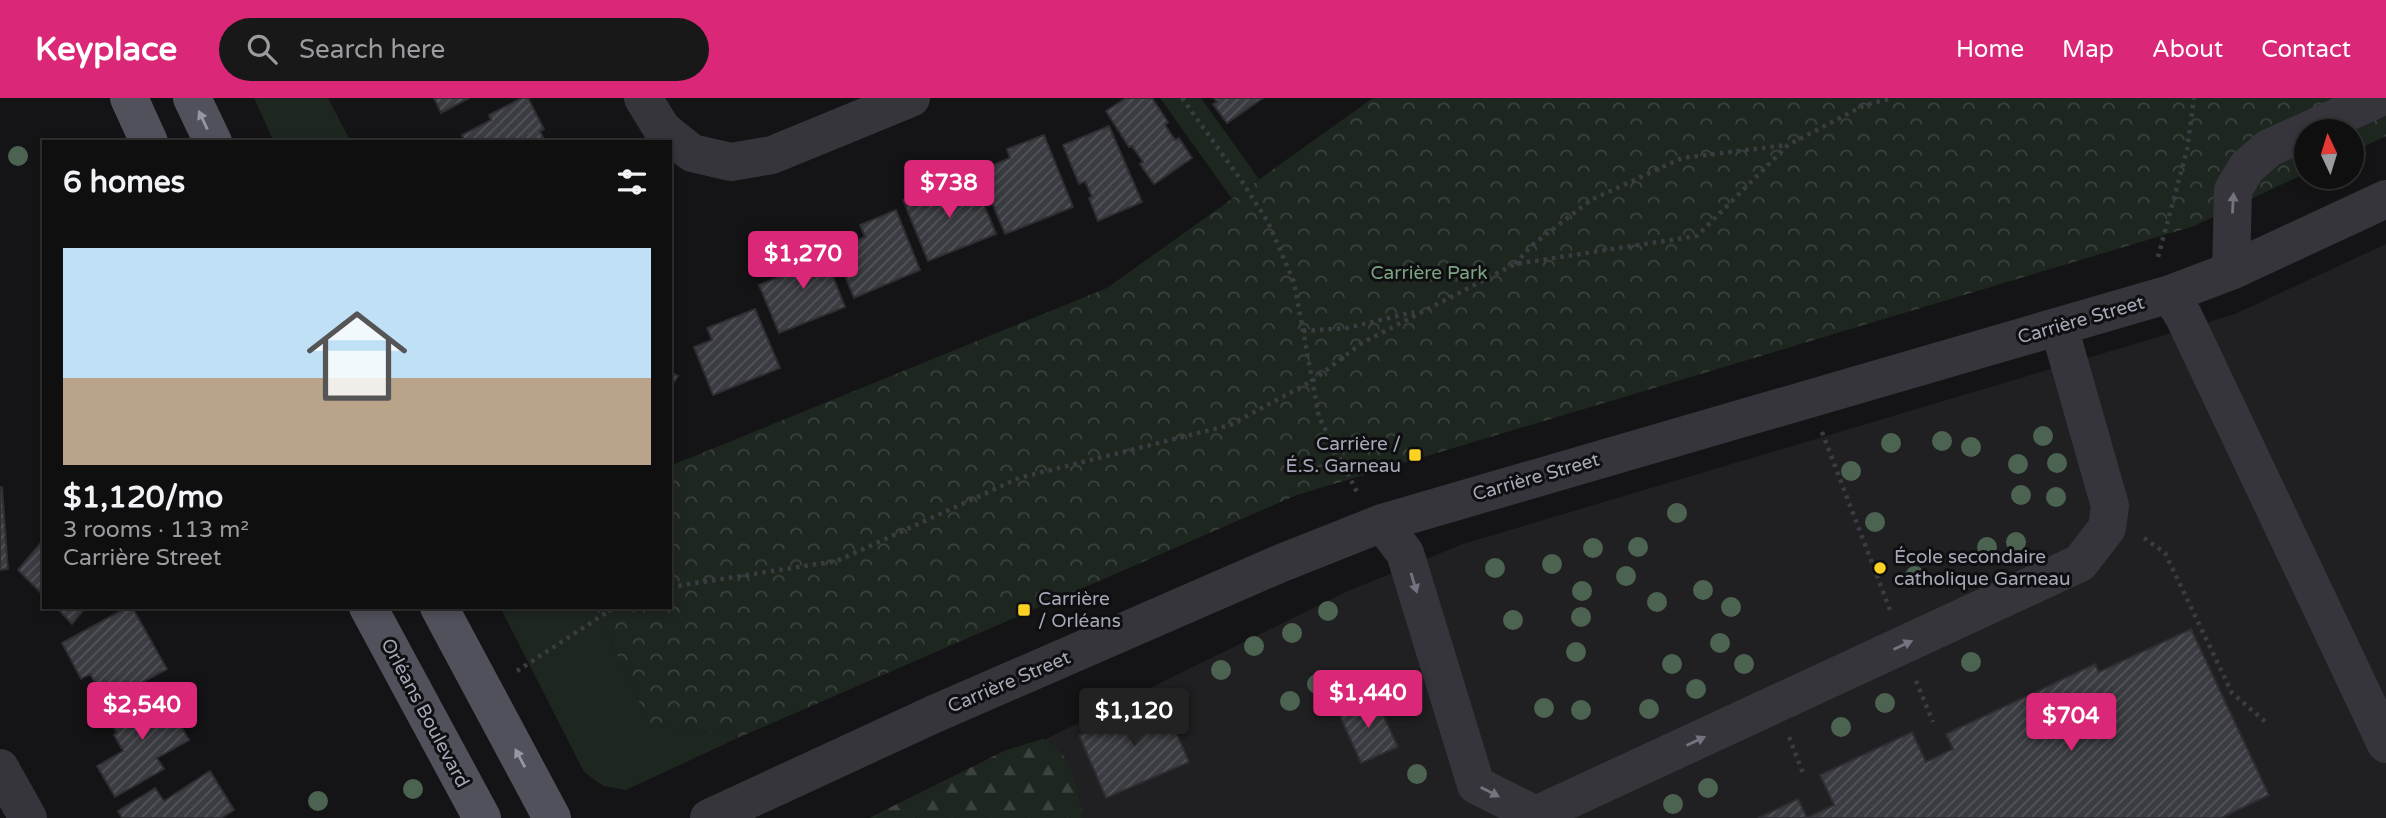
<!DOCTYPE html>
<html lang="en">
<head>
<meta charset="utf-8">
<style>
	:root { --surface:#0f0f10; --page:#181819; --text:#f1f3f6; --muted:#9b9c9f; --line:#2f2f30; --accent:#db2777 }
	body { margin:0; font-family:"Varela Round",sans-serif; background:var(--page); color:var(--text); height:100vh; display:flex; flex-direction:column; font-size:26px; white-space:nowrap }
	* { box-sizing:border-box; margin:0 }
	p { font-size:23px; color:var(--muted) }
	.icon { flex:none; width:38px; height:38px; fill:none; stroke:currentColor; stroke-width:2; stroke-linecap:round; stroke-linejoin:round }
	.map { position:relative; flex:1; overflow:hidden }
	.drawer { position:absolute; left:42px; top:42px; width:630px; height:469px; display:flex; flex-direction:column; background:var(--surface); border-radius:0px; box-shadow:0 4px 10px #0003,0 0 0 2px var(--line) }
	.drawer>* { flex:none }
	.needle { width:46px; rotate:356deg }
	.buttons { position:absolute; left:2294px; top:21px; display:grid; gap:14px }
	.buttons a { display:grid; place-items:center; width:70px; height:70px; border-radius:50%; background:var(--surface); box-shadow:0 4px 10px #0003,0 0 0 2px var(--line); font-size:35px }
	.price { position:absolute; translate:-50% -60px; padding:0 16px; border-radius:7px; background:var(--accent); color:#fff; font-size:23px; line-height:46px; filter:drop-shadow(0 2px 4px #0008) }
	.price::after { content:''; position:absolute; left:50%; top:42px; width:21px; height:16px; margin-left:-10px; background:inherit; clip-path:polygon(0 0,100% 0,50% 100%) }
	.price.current { background:#222; color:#fff }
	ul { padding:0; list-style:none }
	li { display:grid; align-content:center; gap:14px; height:371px; padding:0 21px }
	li+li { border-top:2px solid var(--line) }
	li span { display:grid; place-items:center; height:217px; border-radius:0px; color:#555 }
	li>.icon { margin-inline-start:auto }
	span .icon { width:126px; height:126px; fill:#fffc; stroke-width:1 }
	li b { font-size:30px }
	h2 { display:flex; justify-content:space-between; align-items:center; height:84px; padding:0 21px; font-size:30px }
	header { display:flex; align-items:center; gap:42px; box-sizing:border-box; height:98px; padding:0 35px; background:var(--accent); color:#fff }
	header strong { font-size:33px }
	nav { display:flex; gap:38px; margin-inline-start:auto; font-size:24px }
	.search { width:490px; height:63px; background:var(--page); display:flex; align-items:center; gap:18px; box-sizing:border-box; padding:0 24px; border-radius:38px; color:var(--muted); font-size:26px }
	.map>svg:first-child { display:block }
	.built { fill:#202023 }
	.green { fill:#1e2620 }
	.forest { fill:url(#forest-firs) }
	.park { fill:url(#park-crowns) }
	.building { fill:url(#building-hatch); stroke:#2e2e32; stroke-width:2 }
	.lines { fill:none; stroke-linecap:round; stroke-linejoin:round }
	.path { stroke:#3b3c42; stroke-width:4.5; stroke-dasharray:3.5 5; stroke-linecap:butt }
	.minor { stroke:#35353b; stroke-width:38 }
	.major { stroke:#50515a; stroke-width:38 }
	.tree { fill:#4c6351 }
	.oneway { fill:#9497a4 }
	.oneway2 { fill:#73747f }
	.poi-dot { fill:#fed224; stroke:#0f0f11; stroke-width:2.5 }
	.labels { text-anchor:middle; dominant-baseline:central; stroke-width:6; stroke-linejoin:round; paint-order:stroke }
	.park-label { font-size:19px; fill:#7aa482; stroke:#0f0f11 }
	.street-label { font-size:19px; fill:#a5a8b7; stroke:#0f0f11 }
	.poi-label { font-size:19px; fill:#a5a8b7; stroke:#0f0f11; text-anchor:start }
</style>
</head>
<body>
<header>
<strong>Keyplace</strong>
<div class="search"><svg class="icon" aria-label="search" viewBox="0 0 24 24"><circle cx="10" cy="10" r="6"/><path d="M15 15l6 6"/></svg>Search here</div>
<nav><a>Home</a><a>Map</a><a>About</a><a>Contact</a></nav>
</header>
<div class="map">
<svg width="2386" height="720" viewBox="0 0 2386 720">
	<defs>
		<pattern id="forest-firs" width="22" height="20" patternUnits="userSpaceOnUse" patternTransform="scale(1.75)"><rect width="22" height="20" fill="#1e2620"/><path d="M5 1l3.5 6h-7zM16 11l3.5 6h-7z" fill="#3c433e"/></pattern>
		<pattern id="park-crowns" width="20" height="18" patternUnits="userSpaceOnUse" patternTransform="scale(1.75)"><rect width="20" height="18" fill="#1e2620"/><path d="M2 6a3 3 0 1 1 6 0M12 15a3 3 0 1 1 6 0" fill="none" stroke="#3c433e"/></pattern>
		<pattern id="building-hatch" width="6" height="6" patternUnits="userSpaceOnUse" patternTransform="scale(1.75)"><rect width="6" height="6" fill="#3b3c41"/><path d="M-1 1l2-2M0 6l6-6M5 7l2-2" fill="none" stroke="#54555a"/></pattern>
	</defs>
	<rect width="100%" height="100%" fill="#141416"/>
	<path class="built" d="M 2386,146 L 2386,720 L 884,720 L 1348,493 L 1463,446 L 2235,216 Z"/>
	<path class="green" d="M 254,0 L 328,0 L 351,44 L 274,44 Z
		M 1160,0 L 1201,0 L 1259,81 L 1232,101 Z
		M 500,509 L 595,509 L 650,627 L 740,639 L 626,692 L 603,688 L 584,674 Z"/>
	<path class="forest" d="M 1042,641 C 1072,653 1073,683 1082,712 L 1083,720 L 869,720 L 1004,653 Z"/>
	<path class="park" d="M 1373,0 L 2386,0 L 2386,38 L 2352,54 L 2352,33 L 2306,33 L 2306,75 L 2194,128 L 1297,397 L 740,639 L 650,627 L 595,509 L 670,509 L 670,368 L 1107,190 Z"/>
	<path class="building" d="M 434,0 L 469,0 L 441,15 Z
		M 522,0 L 528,0 L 544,31 L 540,33 L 545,44 L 465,44 L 462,37 L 491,22 L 489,17 Z
		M 1126,0 L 1152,0 L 1168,24 L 1165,27 L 1175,42 L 1179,40 L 1192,60 L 1154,86 L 1140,66 L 1143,64 L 1132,48 L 1129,49 L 1106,13 Z
		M 1214,0 L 1263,0 L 1227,25 L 1213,6 L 1217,4 Z
		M 1109,28 L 1142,104 L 1098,123 L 1089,100 L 1092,99 L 1085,83 L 1079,86 L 1063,47 Z
		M 1044,37 L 1073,109 L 1005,136 L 979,73 L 1010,60 L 1007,51 Z
		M 976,87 L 996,136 L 928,163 L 903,102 L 939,88 L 944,100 Z
		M 896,112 L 920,172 L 854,200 L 834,151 L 865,139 L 860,127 Z
		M 821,148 L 845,209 L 779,235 L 759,187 L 791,174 L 786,162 Z
		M 755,211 L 780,270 L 713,297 L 694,249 L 712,242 L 707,230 Z
		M 670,274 L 678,278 L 670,290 Z
		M 0,389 L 2,389 L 8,471 L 0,472 Z
		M 44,441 L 44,498 L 18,472 Z
		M 56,509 L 86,509 L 72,526 Z
		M 128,509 L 132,509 L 167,571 L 106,604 L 90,576 L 81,581 L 62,545 Z
		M 2191,531 L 2269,697 L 2221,720 L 1758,720 L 1798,701 L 1807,720 L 1834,707 L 1820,677 L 1912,634 L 1926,664 L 1953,651 L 1946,636 L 2095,566 L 2099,574 Z
		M 160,591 L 189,642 L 157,660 L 164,671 L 115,699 L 97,668 L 123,653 L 114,637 L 117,635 L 109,620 Z
		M 1375,599 L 1398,649 L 1361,665 L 1339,616 Z
		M 1162,601 L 1189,664 L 1106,700 L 1079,637 Z
		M 210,673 L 234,712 L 221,720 L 122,720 L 118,713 L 155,690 L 164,703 Z"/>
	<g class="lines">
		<path class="path" d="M 1182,0 L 1243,85 L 1268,124 L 1294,184 L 1319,319 L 1358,396
			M 2158,159 L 2187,52 L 2194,0
			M 1515,166 L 1531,148 L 1591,102 L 1682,60 L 1787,47
			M 1303,233 L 1347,230 L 1414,214
			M 1822,334 L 1890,512
			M 2144,440 L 2165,455 L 2232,595 L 2268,626
			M 670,489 L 837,463 L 1019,380 L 1230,327 L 1312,283 L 1362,245 L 1515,166 L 1697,138 L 1788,47 L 1863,8 L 1892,0
			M 517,573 L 615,509
			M 1916,583 L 1933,624
			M 1789,639 L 1804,678"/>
		<path class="minor" d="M 643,0 L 662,31 L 692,55 L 731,64 L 772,57 L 911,0
			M 2231,173 L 2233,92 L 2247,69 L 2269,50 L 2379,0
			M 2170,196 L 2184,219 L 2386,646
			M 1382,425 L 1405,455 L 1476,687 L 1536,717 L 2080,465 L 2107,430 L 2110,408 L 2059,229
			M 0,670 L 28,720
			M 709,720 L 932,617 L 1279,466 L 1382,425 L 2170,196 L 2231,173 L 2386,101"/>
		<path class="major" d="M 129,0 L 149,44
			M 192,0 L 213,44
			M 368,509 L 482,720
			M 439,509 L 552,720"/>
	</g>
	<g class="tree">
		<circle cx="18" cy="58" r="10"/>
		<circle cx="2043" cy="338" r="10"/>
		<circle cx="1942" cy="343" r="10"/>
		<circle cx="1891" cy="345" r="10"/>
		<circle cx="1971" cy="349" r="10"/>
		<circle cx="2057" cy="365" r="10"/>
		<circle cx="2018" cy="366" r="10"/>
		<circle cx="1851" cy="373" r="10"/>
		<circle cx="2021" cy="397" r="10"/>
		<circle cx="2056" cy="399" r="10"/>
		<circle cx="1677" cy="415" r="10"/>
		<circle cx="1875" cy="424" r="10"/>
		<circle cx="2016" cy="444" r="10"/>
		<circle cx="1638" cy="449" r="10"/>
		<circle cx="1987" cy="449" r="10"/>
		<circle cx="1593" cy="450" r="10"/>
		<circle cx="1552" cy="466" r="10"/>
		<circle cx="1495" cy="470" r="10"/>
		<circle cx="1626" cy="478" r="10"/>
		<circle cx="1915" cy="478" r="10"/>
		<circle cx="1703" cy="492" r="10"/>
		<circle cx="1582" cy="493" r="10"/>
		<circle cx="1657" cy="504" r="10"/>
		<circle cx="1731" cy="509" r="10"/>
		<circle cx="1328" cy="513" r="10"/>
		<circle cx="1581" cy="519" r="10"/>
		<circle cx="1513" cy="522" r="10"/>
		<circle cx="1292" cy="535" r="10"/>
		<circle cx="1720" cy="545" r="10"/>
		<circle cx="1254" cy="548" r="10"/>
		<circle cx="1576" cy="554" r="10"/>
		<circle cx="1971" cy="564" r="10"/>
		<circle cx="1672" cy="566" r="10"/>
		<circle cx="1744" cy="566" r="10"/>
		<circle cx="1221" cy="572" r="10"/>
		<circle cx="1317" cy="586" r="10"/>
		<circle cx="1696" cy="591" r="10"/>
		<circle cx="1290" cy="603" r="10"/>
		<circle cx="1885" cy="605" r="10"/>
		<circle cx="1544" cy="610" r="10"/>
		<circle cx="1649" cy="611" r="10"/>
		<circle cx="1581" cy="612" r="10"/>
		<circle cx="1841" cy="629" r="10"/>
		<circle cx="1417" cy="676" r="10"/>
		<circle cx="1708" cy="690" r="10"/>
		<circle cx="413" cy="691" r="10"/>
		<circle cx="318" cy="703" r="10"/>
		<circle cx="1673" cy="706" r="10"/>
	</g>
	<defs><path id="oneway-solid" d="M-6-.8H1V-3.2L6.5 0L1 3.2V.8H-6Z" transform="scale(1.75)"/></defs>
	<g class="oneway">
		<use href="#oneway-solid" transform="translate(203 22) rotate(-115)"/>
		<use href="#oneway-solid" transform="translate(520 660) rotate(-118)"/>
	</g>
	<g class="oneway2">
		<use href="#oneway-solid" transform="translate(2233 105) rotate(-87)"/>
		<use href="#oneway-solid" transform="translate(1414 485) rotate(73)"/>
		<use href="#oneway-solid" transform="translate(1903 547) rotate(-25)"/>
		<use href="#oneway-solid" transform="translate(1696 643) rotate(-25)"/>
		<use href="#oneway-solid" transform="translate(1490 694) rotate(27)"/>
	</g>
	<g class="poi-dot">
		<rect x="1408" y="350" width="14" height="14" rx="3.5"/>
		<circle cx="1880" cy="470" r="7"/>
		<rect x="1017" y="505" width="14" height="14" rx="3.5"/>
	</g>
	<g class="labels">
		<g class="park-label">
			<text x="1429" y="175">Carrière Park</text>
		</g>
		<g class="street-label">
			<text transform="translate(2081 222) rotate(-16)">Carrière Street</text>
			<text transform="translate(1536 379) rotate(-16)">Carrière Street</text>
			<text transform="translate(1009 584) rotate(-23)">Carrière Street</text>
			<text transform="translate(425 615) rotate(62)">Orléans Boulevard</text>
		</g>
		<g class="poi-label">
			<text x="1401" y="346" text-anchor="end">Carrière /<tspan x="1401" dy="22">É.S. Garneau</tspan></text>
			<text x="1894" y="459">École secondaire<tspan x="1894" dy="22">catholique Garneau</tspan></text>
			<text x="1038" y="501">Carrière<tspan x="1038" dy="22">/ Orléans</tspan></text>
		</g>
	</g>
</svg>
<div class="buttons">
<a><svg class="needle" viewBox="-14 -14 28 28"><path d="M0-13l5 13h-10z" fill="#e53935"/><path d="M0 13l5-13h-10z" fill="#9b9c9f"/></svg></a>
</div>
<b class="price" style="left:949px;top:122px">$738</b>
<b class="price" style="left:803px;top:193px">$1,270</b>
<b class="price" style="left:1368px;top:632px">$1,440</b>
<b class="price" style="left:142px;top:644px">$2,540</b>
<b class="price current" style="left:1134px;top:650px">$1,120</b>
<b class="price" style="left:2071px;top:655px">$704</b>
<section class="drawer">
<h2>6 homes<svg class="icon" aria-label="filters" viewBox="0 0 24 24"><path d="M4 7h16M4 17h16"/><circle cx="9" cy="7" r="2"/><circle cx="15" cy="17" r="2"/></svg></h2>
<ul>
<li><span style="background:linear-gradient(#bfe0f5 60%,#b9a48a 0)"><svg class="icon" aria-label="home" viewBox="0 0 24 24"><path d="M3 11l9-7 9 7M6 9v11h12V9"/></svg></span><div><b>$1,120/mo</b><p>3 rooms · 113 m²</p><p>Carrière Street</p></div></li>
</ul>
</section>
</div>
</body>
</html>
